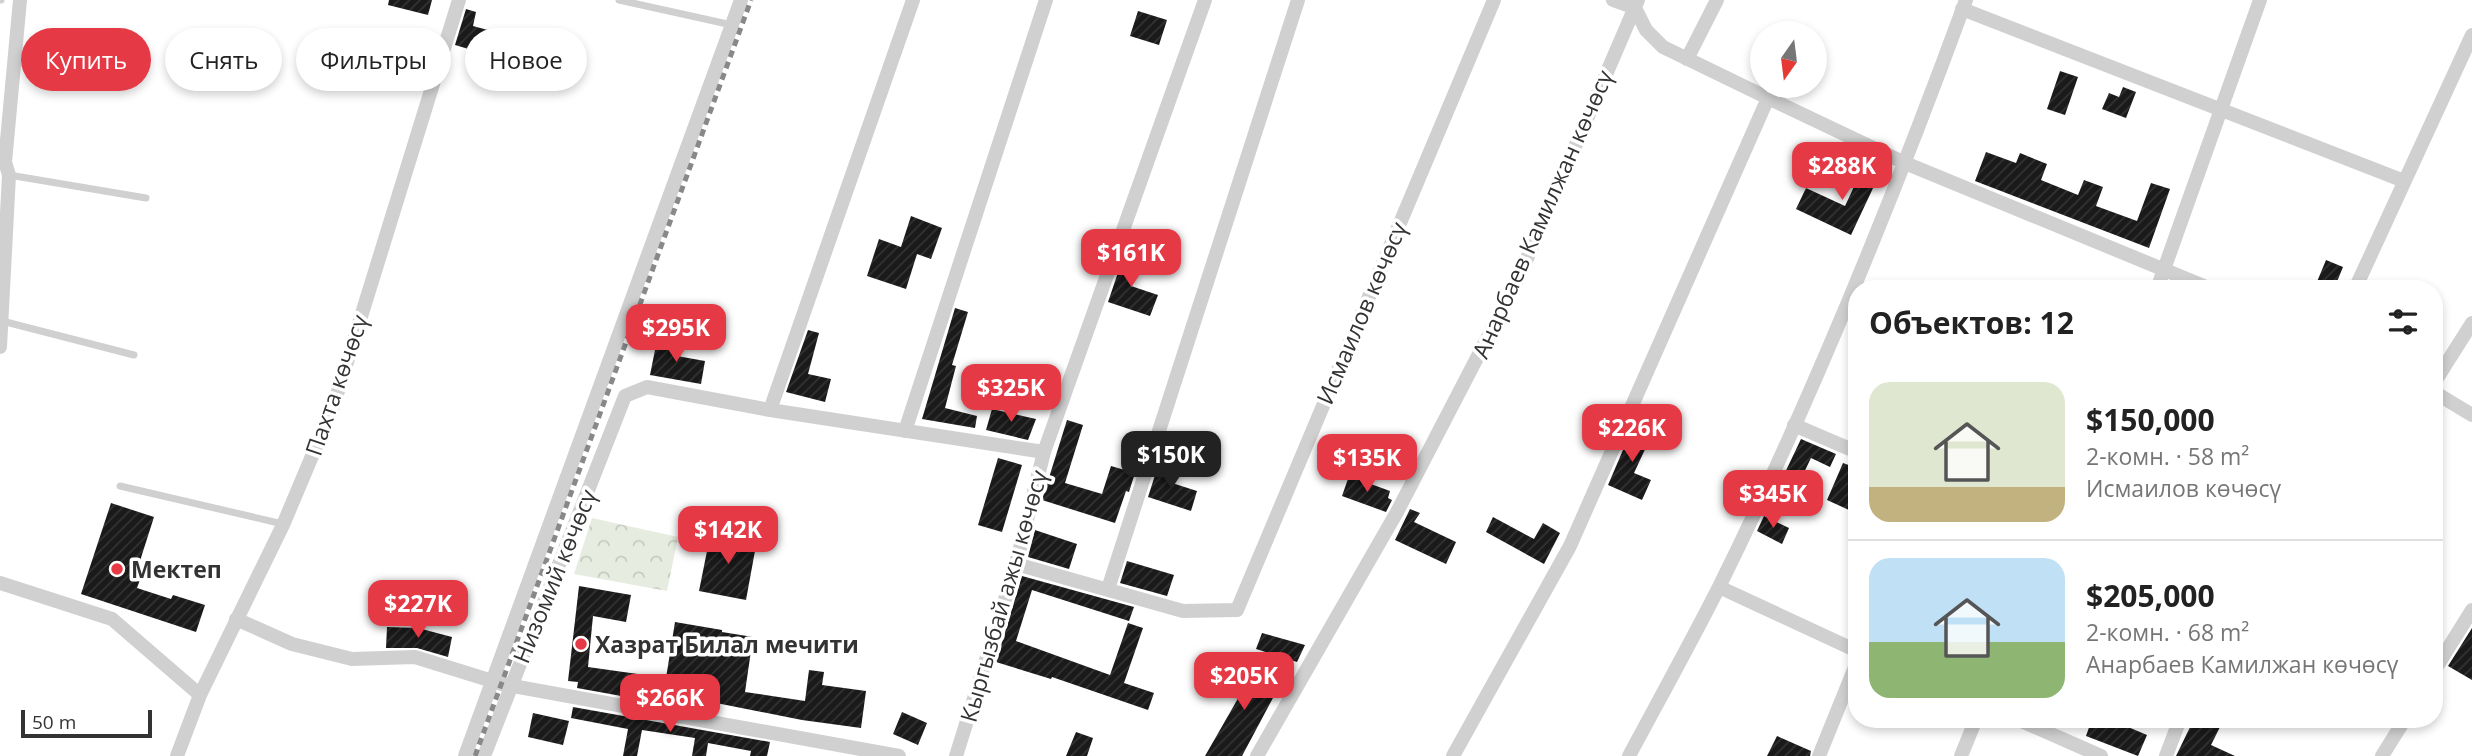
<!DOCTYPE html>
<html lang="ru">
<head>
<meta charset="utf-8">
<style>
	:root { --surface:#fff; --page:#f2f2f2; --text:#222; --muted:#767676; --line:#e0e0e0; --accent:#e63946 }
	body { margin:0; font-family:"Open Sans",sans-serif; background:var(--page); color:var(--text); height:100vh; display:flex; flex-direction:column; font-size:26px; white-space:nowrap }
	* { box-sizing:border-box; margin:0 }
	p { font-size:23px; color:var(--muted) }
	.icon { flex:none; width:38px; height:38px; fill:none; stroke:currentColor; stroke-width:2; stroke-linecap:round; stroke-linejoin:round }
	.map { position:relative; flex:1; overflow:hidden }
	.side { position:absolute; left:1848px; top:280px; width:595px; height:448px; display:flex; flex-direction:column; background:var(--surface); border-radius:28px; box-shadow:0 4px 10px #0003 }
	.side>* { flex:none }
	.guide { position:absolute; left:21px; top:28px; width:665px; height:63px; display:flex; gap:14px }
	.needle { width:46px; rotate:194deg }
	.fabs { position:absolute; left:1750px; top:21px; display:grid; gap:14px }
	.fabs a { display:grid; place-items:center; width:77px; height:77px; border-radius:50%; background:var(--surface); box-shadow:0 4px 10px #0003; font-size:35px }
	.scale { position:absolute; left:21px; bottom:18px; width:131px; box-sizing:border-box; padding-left:7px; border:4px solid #333; border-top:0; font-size:19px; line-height:24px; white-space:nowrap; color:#333; -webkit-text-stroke:5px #fff; paint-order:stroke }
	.price { position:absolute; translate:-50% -60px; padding:0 16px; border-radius:14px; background:var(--accent); color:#fff; font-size:23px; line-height:46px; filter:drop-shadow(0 2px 4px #0008) }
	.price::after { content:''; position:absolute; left:50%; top:42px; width:21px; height:16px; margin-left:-10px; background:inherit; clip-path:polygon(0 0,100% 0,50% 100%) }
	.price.current { background:#222; color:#fff }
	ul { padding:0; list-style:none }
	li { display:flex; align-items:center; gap:21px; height:175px; padding:0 21px }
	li+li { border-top:2px solid var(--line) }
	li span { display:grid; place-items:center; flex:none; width:196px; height:140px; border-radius:21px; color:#555 }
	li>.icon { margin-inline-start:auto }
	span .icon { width:84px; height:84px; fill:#fffc; stroke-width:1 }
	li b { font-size:30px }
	h2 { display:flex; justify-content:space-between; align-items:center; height:84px; padding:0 21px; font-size:30px }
	.tag { padding:0 24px; border-radius:32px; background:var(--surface); box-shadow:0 4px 10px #0003; font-size:24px; line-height:63px }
	.tag.current { background:var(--accent); color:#fff }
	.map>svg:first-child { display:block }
	.forest { fill:url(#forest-crowns) }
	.building { fill:url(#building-hatch) }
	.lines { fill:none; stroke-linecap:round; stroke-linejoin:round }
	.lane { stroke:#d0d0d0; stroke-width:7 }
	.street { stroke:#d0d0d0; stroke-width:14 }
	.rail { stroke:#888; stroke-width:5; stroke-dasharray:7 5; stroke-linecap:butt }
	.poi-dot { fill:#e63946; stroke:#fff; stroke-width:2.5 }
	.labels { text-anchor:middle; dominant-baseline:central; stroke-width:7; stroke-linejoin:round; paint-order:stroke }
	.street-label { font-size:23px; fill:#333; stroke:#fff }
	.poi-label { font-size:23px; font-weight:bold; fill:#333; stroke:#fff; text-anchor:start }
</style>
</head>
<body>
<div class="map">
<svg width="2472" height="756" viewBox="0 0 2472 756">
	<defs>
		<pattern id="forest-crowns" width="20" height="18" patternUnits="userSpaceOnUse" patternTransform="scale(1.75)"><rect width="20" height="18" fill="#e6ecdf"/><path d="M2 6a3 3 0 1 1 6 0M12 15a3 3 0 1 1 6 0" fill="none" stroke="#c6cbc0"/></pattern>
		<pattern id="building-hatch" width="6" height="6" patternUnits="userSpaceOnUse" patternTransform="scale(1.75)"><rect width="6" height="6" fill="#1a1a1a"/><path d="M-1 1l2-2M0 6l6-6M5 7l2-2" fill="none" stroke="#333"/></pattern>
	</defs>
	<rect width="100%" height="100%" fill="#fff"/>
	<path class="forest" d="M 592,518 L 678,537 L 667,591 L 574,574 Z"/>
	<path class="building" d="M 389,0 L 432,0 L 428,15 L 388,5 Z
		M 466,9 L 476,12 L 473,26 L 495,32 L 489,55 L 455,45 Z
		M 1138,11 L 1167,20 L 1159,45 L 1130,36 Z
		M 2060,71 L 2078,77 L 2065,115 L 2047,109 Z
		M 2123,87 L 2136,92 L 2126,118 L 2102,109 L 2109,93 L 2119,97 Z
		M 1986,152 L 2016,163 L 2020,153 L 2047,164 L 2041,180 L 2078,195 L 2084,180 L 2103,187 L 2096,206 L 2137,221 L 2151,183 L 2170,189 L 2149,248 L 1975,181 Z
		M 1866,161 L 1882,169 L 1851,235 L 1796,209 L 1806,188 L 1845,206 Z
		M 911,216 L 942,228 L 931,259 L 917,254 L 906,289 L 867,276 L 879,239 L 901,247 Z
		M 1125,252 L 1140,257 L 1131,286 L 1158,295 L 1150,316 L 1108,302 Z
		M 2326,260 L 2343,267 L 2334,289 L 2314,289 Z
		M 955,308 L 968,312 L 952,365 L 956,366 L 945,408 L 977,416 L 975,428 L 922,419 Z
		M 808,330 L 819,333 L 808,374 L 831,379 L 825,402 L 786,392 Z
		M 657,340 L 680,344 L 677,356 L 705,361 L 701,384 L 650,375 Z
		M 992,409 L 1036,419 L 1028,440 L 986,430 Z
		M 1067,420 L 1083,425 L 1065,483 L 1102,494 L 1111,466 L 1135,473 L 1129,492 L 1126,491 L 1115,523 L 1042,500 Z
		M 1635,422 L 1654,430 L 1634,473 L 1651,480 L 1642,500 L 1608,485 Z
		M 1801,439 L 1836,454 L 1830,467 L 1811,458 L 1796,489 L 1781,481 Z
		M 998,458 L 1022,465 L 1002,532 L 978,525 Z
		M 1843,463 L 1857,468 L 1857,492 L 1849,510 L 1827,500 Z
		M 1157,469 L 1174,474 L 1172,483 L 1197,491 L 1191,511 L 1148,497 Z
		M 1349,476 L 1390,491 L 1388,498 L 1392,500 L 1386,512 L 1342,496 Z
		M 111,503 L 154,517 L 139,564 L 145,566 L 137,588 L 171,599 L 173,595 L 205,605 L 196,632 L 81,594 Z
		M 1410,509 L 1420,513 L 1414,522 L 1456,542 L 1446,564 L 1395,540 Z
		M 1764,516 L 1789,528 L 1782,544 L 1757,531 Z
		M 1493,517 L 1534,539 L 1543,523 L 1560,533 L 1544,564 L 1486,532 Z
		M 1035,530 L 1077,544 L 1069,569 L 1028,557 Z
		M 711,531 L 757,540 L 746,600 L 699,591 Z
		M 1127,561 L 1174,575 L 1167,596 L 1120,583 Z
		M 1022,576 L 1134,607 L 1129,621 L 1032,590 L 1016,641 L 1110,675 L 1128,623 L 1143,628 L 1124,683 L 1154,693 L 1148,710 L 1052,677 L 1051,679 L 996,662 Z
		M 579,586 L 631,595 L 626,622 L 593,616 L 588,667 L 666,678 L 675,622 L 722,630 L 722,632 L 753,637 L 745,692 L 805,701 L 809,670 L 824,672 L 822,685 L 866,691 L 861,728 L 802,720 L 651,690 L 649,701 L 577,688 L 578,682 L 568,681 Z
		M 387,627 L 418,628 L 452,637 L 448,657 L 417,648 L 386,648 Z
		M 2472,628 L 2472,680 L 2448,666 Z
		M 1262,633 L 1305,645 L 1297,662 L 1256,649 Z
		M 1236,664 L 1281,683 L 1242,756 L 1205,756 L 1240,695 L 1226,689 Z
		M 573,707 L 770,742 L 767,756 L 750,756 L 751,751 L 708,743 L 706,756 L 692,756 L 695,738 L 642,730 L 637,756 L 623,756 L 628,729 L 571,718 Z
		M 902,712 L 927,723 L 918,745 L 893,734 Z
		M 533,713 L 569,721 L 563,745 L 528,737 Z
		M 2092,719 L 2109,719 L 2147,735 L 2138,756 L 2086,736 Z
		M 2194,719 L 2224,719 L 2211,745 L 2235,756 L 2176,756 Z
		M 1076,732 L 1093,738 L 1087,756 L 1066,756 Z
		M 1777,736 L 1811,751 L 1810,756 L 1767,756 Z"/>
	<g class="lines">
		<path class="lane" d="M 0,0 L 1,0
			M 619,0 L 732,25
			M 9,175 L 146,198
			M 2,321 L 134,355
			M 120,486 L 283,524"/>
		<path class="street" d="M 1613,0 L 1635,8 L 1646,30 L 1663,47 L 1768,98 L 1905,163 L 2211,289
			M 1962,9 L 2404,181
			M 1687,59 L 1717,0
			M 2157,289 L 2260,0
			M 2355,289 L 2472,35
			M 0,347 L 9,175 L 5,162 L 20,0
			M 2434,383 L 2472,323
			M 2434,392 L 2472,415
			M 770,410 L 913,0
			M 1794,425 L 1857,452
			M 905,431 L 1046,0
			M 1016,564 L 1183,611 L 1237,610 L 1494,0
			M 0,583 L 112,619 L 200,695
			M 1719,587 L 1857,651
			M 1108,589 L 1298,0
			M 236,619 L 292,644 L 352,659 L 415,657 L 502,684 L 899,756
			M 2434,671 L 2472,610
			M 2017,719 L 2101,756
			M 177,756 L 200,695 L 283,525 L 334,404 L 459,0
			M 465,756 L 741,0
			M 484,756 L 625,396 L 647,387 L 770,410 L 1044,452
			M 956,756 L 1016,564 L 1044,452 L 1205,0
			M 1257,756 L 1397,512 L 1519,277 L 1638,0
			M 1453,756 L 1570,546 L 1768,98
			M 1629,756 C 1659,700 1690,644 1719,587 C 1813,397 1893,199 1966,0
			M 1819,756 L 1857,662
			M 1961,756 L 1976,719
			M 2166,756 L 2180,719
			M 2382,756 L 2405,719"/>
		<path class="rail" d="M 475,756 L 751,0"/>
	</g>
	<g class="poi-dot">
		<circle cx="117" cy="569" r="7"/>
		<circle cx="581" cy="644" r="7"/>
	</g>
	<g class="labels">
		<g class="street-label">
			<text transform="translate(1542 214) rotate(-66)">Анарбаев Камилжан көчөсү</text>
			<text transform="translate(1361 313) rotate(-67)">Исмаилов көчөсү</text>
			<text transform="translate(336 385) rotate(-71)">Пахта көчөсү</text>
			<text transform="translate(554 576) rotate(-68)">Низомий көчөсү</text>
			<text transform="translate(1003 596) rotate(-74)">Кыргызбай ажы көчөсү</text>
		</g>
		<g class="poi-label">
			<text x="131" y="569">Мектеп</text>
			<text x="595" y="644">Хазрат Билал мечити</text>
		</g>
	</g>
</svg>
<div class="fabs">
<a><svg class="needle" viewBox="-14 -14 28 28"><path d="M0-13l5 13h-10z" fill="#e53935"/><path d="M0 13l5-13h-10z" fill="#767676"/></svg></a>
</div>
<div class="scale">50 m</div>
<b class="price" style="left:1842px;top:202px">$288K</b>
<b class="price" style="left:1131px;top:289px">$161K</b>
<b class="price" style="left:676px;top:364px">$295K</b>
<b class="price" style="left:1011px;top:424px">$325K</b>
<b class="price" style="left:1632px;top:464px">$226K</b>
<b class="price current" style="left:1171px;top:491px">$150K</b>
<b class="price" style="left:1367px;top:494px">$135K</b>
<b class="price" style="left:1773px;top:530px">$345K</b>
<b class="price" style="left:728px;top:566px">$142K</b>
<b class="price" style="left:418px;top:640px">$227K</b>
<b class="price" style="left:1244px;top:712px">$205K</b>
<b class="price" style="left:670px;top:734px">$266K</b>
<div class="guide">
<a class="tag current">Купить</a>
<a class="tag">Снять</a>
<a class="tag">Фильтры</a>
<a class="tag">Новое</a>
</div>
<section class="side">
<h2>Объектов: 12<svg class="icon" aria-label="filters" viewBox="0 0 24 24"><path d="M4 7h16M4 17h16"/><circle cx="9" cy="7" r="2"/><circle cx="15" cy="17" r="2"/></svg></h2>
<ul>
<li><span style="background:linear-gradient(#dfe7d0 75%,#c2b280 0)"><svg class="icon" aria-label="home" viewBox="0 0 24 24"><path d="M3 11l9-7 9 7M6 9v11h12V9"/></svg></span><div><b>$150,000</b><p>2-комн. · 58 m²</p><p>Исмаилов көчөсү</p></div></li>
<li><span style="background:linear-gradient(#bfe0f5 60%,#8fb573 0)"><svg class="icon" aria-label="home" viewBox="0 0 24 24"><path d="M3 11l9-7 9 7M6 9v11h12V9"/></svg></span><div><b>$205,000</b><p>2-комн. · 68 m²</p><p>Анарбаев Камилжан көчөсү</p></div></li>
</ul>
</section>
</div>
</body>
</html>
